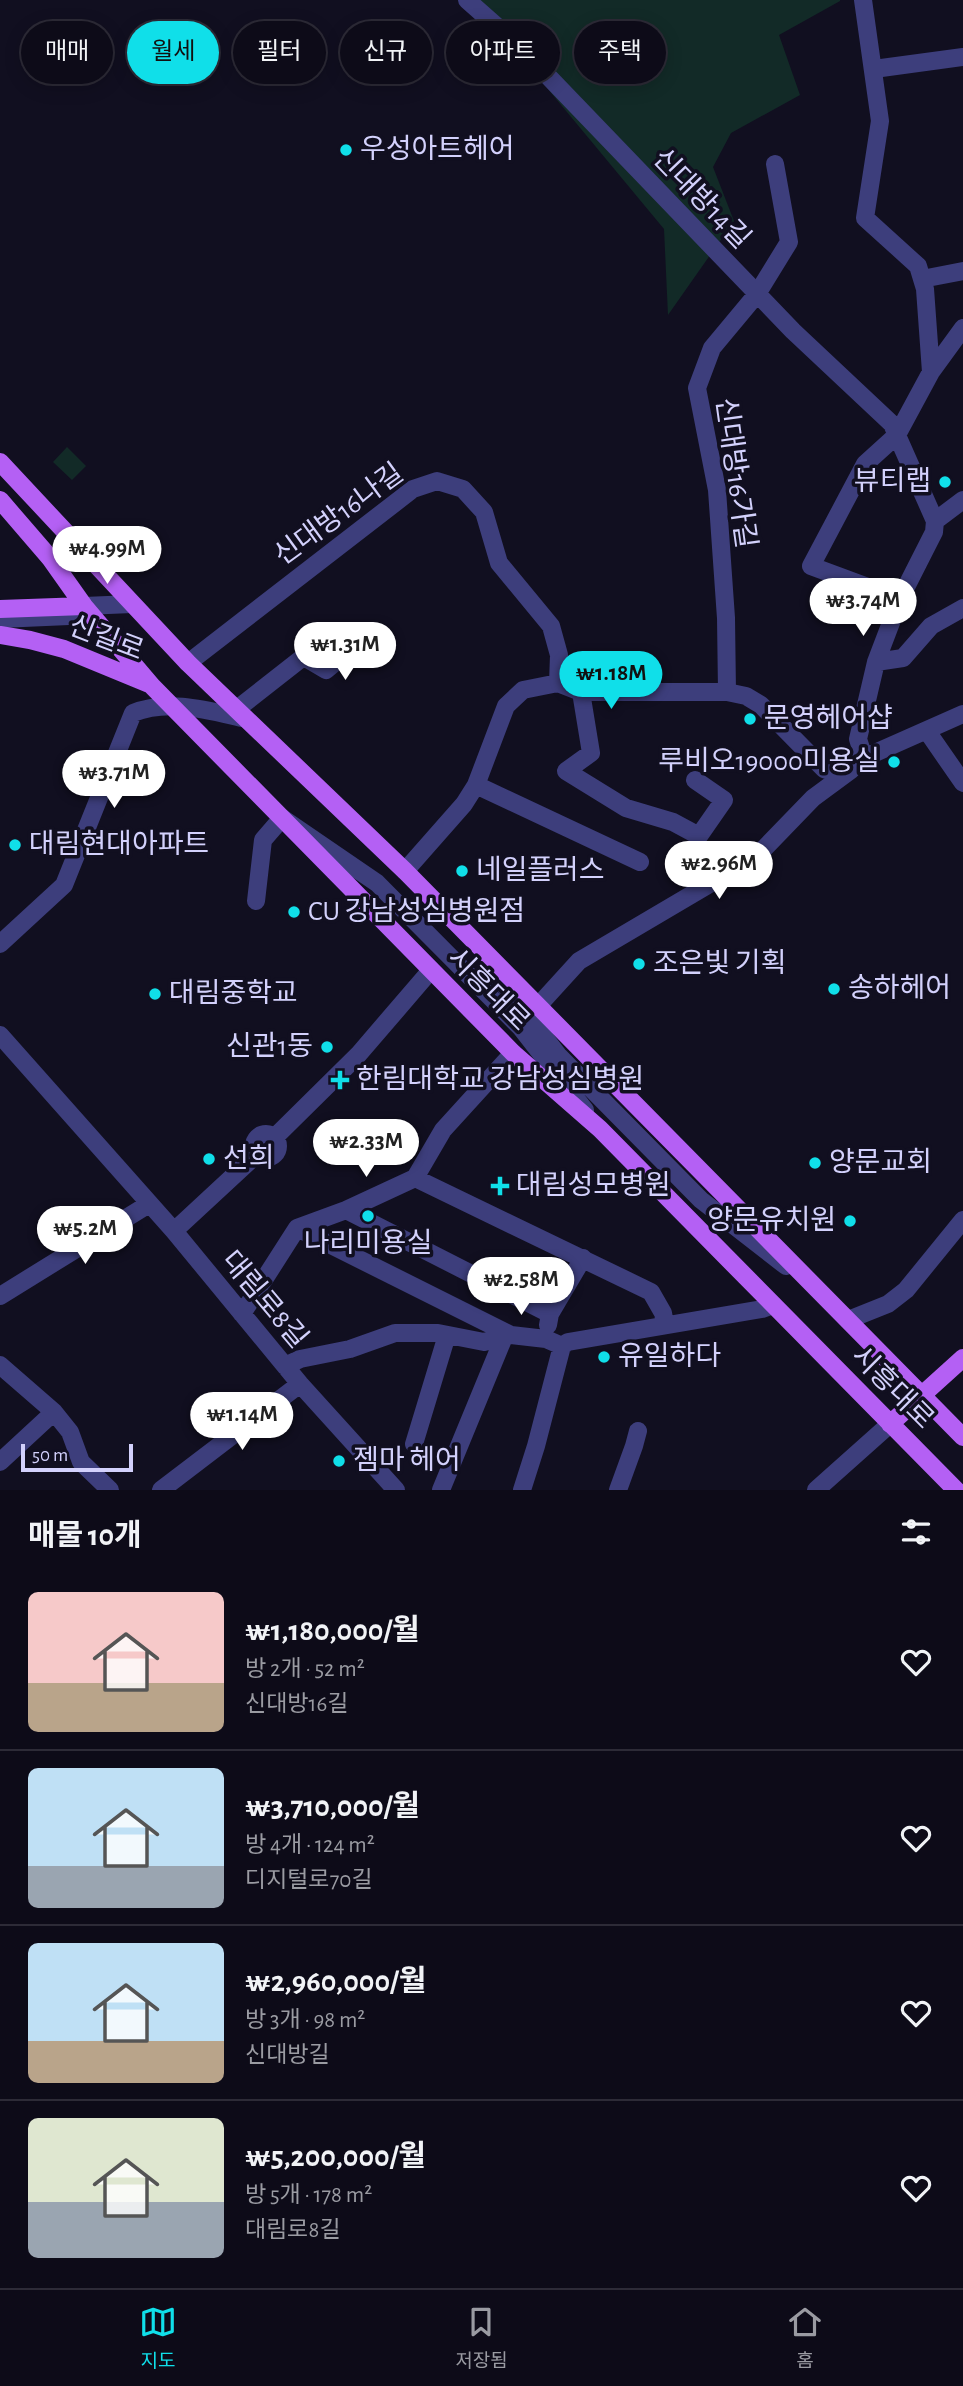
<!DOCTYPE html>
<html lang="ko">
<head>
<meta charset="utf-8">
<style>
	:root { --surface:#0d0b18; --page:#1b1925; --text:#f1f3f6; --muted:#9a9ba2; --line:#2d2b37; --accent:#10dfe9 }
	body { margin:0; font-family:"Alegreya Sans","Noto Sans KR",sans-serif; background:var(--page); color:var(--text); height:100vh; display:flex; flex-direction:column; font-size:26px; white-space:nowrap }
	* { box-sizing:border-box; margin:0 }
	p { font-size:23px; color:var(--muted) }
	.icon { flex:none; width:38px; height:38px; fill:none; stroke:currentColor; stroke-width:2; stroke-linecap:round; stroke-linejoin:round }
	.map { position:relative; height:1490px; overflow:hidden }
	.panel { display:flex; flex-direction:column; background:var(--surface); flex:1 }
	.panel>* { flex:none }
	.top-card { position:absolute; left:21px; top:21px; width:922px; height:63px; display:flex; gap:14px }
	.scale { position:absolute; left:21px; bottom:18px; width:112px; box-sizing:border-box; padding-left:7px; border:4px solid #d3d1fc; border-top:0; font-size:19px; line-height:24px; white-space:nowrap; color:#d3d1fc; -webkit-text-stroke:5px #110f20; paint-order:stroke }
	.price { position:absolute; translate:-50% -60px; padding:0 16px; border-radius:24px; background:#fff; color:#222; font-size:23px; line-height:46px; filter:drop-shadow(0 2px 4px #0008) }
	.price::after { content:''; position:absolute; left:50%; top:42px; width:21px; height:16px; margin-left:-10px; background:inherit; clip-path:polygon(0 0,100% 0,50% 100%) }
	.price.on { background:var(--accent); color:#111 }
	ul { padding:0; list-style:none }
	li { display:flex; align-items:center; gap:21px; height:175px; padding:0 28px }
	li+li { border-top:2px solid var(--line) }
	li span { display:grid; place-items:center; flex:none; width:196px; height:140px; border-radius:10px; color:#555 }
	li>.icon { margin-inline-start:auto }
	span .icon { width:84px; height:84px; fill:#fffc; stroke-width:1 }
	li b { font-size:30px }
	h2 { display:flex; justify-content:space-between; align-items:center; height:84px; padding:0 28px; font-size:30px }
	.pill { padding:0 24px; border-radius:32px; background:var(--surface); box-shadow:0 4px 18px #0003,0 0 0 2px var(--line); font-size:24px; line-height:63px }
	.pill.on { background:var(--accent); color:#111 }
	.menu { display:flex; justify-content:space-around; align-items:center; height:98px; border-top:2px solid var(--line); background:var(--surface); font-size:19px; color:var(--muted) }
	.menu a { display:grid; justify-items:center; gap:4px }
	.menu .on { color:var(--accent) }
	.map>svg:first-child { display:block }
	.green { fill:#122a27 }
	.lines { fill:none; stroke-linecap:round; stroke-linejoin:round }
	.minor { stroke:#3d3e7c; stroke-width:18 }
	.major { stroke:#b460f4; stroke-width:18 }
	.poi-dot { fill:#10dfe9; stroke:#110f20; stroke-width:2.5 }
	.labels { text-anchor:middle; dominant-baseline:central; stroke-width:7; stroke-linejoin:round; paint-order:stroke }
	.poi-label { font-size:28px; fill:#d3d1fc; stroke:#110f20; text-anchor:start }
	.street-label { font-size:28px; fill:#d3d1fc; stroke:#110f20 }
</style>
</head>
<body>
<div class="map">
<svg width="963" height="1490" viewBox="0 0 963 1490">
	<rect width="100%" height="100%" fill="#110f20"/>
	<path class="green" d="M 459,0 L 840,0 L 840,1 L 779,35 L 800,95 L 731,133 L 713,167 L 734,221 L 668,315 L 664,229 L 513,47 Z
		M 67,447 L 86,466 L 72,480 L 53,462 Z"/>
	<g class="lines">
		<path class="minor" d="M 467,0 L 520,47 L 793,331 L 892,424 L 935,521 L 934,532 L 900,599 L 876,662 L 858,739 L 864,758
			M 863,0 L 880,121 L 865,218 L 918,266 L 925,289 L 931,372 L 897,435 L 865,464 L 811,566 L 900,599
			M 874,69 L 963,57
			M 922,279 L 963,271
			M 931,372 L 963,328
			M 935,521 L 963,500
			M 84,606 L 132,604
			M 0,619 L 92,615
			M 876,662 L 903,658 L 931,626 L 963,608
			M 188,663 L 413,489 L 437,481 L 463,489 L 484,512 L 499,563 L 551,626 L 559,655 L 558,683
			M 581,692 L 591,753 L 566,771 L 626,808 L 673,822 L 699,836 L 724,800 L 695,780
			M 727,692 L 726,618 L 717,490 L 697,388 L 712,348 L 757,294 L 789,242 L 775,164
			M 237,709 L 302,658 L 304,657 L 326,670 L 361,641
			M 927,731 L 963,783
			M 476,785 L 640,862
			M 405,871 L 464,804 L 476,785 L 506,706 L 523,690 L 558,683 L 581,692 L 727,692 L 746,696 L 761,705 L 824,769 L 832,772 L 963,714
			M 256,901 L 263,840 L 282,818 L 377,883 L 521,1028 L 585,1110
			M 0,944 L 64,885 L 133,713 C 169,698 210,711 246,719
			M 490,966 L 558,1055 L 701,1200 L 786,1266
			M 538,1006 L 579,961 L 757,856 L 813,798 L 851,770
			M 0,1035 L 174,1231 L 300,1384 L 396,1490
			M254 1146a12 12 0 1 1 24 0a12 12 0 1 1-24 0Z
			M 274,1138 L 358,1055 L 431,970
			M 415,1178 L 651,1292 L 663,1313 L 665,1324
			M 346,1210 L 550,1314
			M 297,1228 L 511,1335
			M 174,1231 L 257,1154
			M 0,1296 L 149,1204
			M 242,1314 L 297,1228 L 346,1210 L 415,1178 L 443,1130 L 513,1053
			M 848,1320 L 888,1304 L 906,1290 L 963,1220
			M 548,1325 L 550,1314 L 583,1258
			M 0,1365 L 54,1412 L 70,1432 L 81,1462 L 110,1490
			M 285,1366 L 300,1359 L 350,1349 L 395,1333 L 438,1333 L 484,1342 L 511,1335 L 546,1339 L 562,1346 L 568,1342 L 762,1309 L 773,1305
			M 414,1444 L 447,1335
			M 0,1462 L 54,1412
			M 161,1490 L 300,1384
			M 441,1490 L 504,1337
			M 522,1490 L 536,1446 L 562,1346
			M 618,1490 L 634,1446 L 638,1431
			M 816,1490 L 890,1424"/>
		<path class="major" d="M 0,462 L 188,663 L 405,871 L 963,1437
			M 0,500 L 50,558 L 84,606 L 152,686 L 513,1053 L 600,1129 L 956,1490
			M 0,609 L 84,606
			M 0,635 L 30,640 L 64,649 L 149,684
			M 890,1424 L 963,1358"/>
	</g>
	<g class="poi-dot">
		<circle cx="346" cy="150" r="7"/>
		<circle cx="945" cy="482" r="7"/>
		<circle cx="750" cy="719" r="7"/>
		<circle cx="894" cy="762" r="7"/>
		<circle cx="15" cy="845" r="7"/>
		<circle cx="462" cy="871" r="7"/>
		<circle cx="294" cy="912" r="7"/>
		<circle cx="639" cy="964" r="7"/>
		<circle cx="834" cy="989" r="7"/>
		<circle cx="155" cy="994" r="7"/>
		<circle cx="327" cy="1047" r="7"/>
		<path d="M336.5 1069.5h7v7h7v7h-7v7h-7v-7h-7v-7h7z"/>
		<circle cx="209" cy="1159" r="7"/>
		<circle cx="815" cy="1163" r="7"/>
		<path d="M496.5 1175.5h7v7h7v7h-7v7h-7v-7h-7v-7h7z"/>
		<circle cx="368" cy="1216" r="7"/>
		<circle cx="850" cy="1221" r="7"/>
		<circle cx="604" cy="1357" r="7"/>
		<circle cx="339" cy="1461" r="7"/>
	</g>
	<g class="labels">
		<g class="poi-label">
			<text x="360" y="150">우성아트헤어</text>
			<text x="931" y="482" text-anchor="end">뷰티랩</text>
			<text x="764" y="719">문영헤어샵</text>
			<text x="880" y="762" text-anchor="end">루비오19000미용실</text>
			<text x="29" y="845">대림현대아파트</text>
			<text x="476" y="871">네일플러스</text>
			<text x="308" y="912">CU 강남성심병원점</text>
			<text x="653" y="964">조은빛 기획</text>
			<text x="848" y="989">송하헤어</text>
			<text x="169" y="994">대림중학교</text>
			<text x="313" y="1047" text-anchor="end">신관1동</text>
			<text x="356" y="1080">한림대학교 강남성심병원</text>
			<text x="223" y="1159">선희</text>
			<text x="829" y="1163">양문교회</text>
			<text x="516" y="1186">대림성모병원</text>
			<text x="836" y="1221" text-anchor="end">양문유치원</text>
			<text x="368" y="1244" text-anchor="middle">나리미용실</text>
			<text x="618" y="1357">유일하다</text>
			<text x="353" y="1461">젬마 헤어</text>
		</g>
		<g class="street-label">
			<text transform="translate(701 199) rotate(46)">신대방14길</text>
			<text transform="translate(735 473) rotate(82)">신대방16가길</text>
			<text transform="translate(339 515) rotate(-36)">신대방16나길</text>
			<text transform="translate(106 639) rotate(21)">신길로</text>
			<text transform="translate(488 990) rotate(45)">시흥대로</text>
			<text transform="translate(264 1300) rotate(50)">대림로8길</text>
			<text transform="translate(892 1388) rotate(45)">시흥대로</text>
		</g>
	</g>
</svg>
<div class="scale">50 m</div>
<b class="price" style="left:107px;top:586px">₩4.99M</b>
<b class="price" style="left:863px;top:638px">₩3.74M</b>
<b class="price" style="left:345px;top:682px">₩1.31M</b>
<b class="price on" style="left:611px;top:711px">₩1.18M</b>
<b class="price" style="left:114px;top:810px">₩3.71M</b>
<b class="price" style="left:719px;top:901px">₩2.96M</b>
<b class="price" style="left:366px;top:1179px">₩2.33M</b>
<b class="price" style="left:85px;top:1266px">₩5.2M</b>
<b class="price" style="left:521px;top:1317px">₩2.58M</b>
<b class="price" style="left:242px;top:1452px">₩1.14M</b>
<div class="top-card">
<a class="pill">매매</a>
<a class="pill on">월세</a>
<a class="pill">필터</a>
<a class="pill">신규</a>
<a class="pill">아파트</a>
<a class="pill">주택</a>
</div>
</div>
<section class="panel">
<h2>매물 10개<svg class="icon" aria-label="filters" viewBox="0 0 24 24"><path d="M4 7h16M4 17h16"/><circle cx="9" cy="7" r="2"/><circle cx="15" cy="17" r="2"/></svg></h2>
<ul>
<li><span style="background:linear-gradient(#f6c9c9 65%,#b9a48a 0)"><svg class="icon" aria-label="home" viewBox="0 0 24 24"><path d="M3 11l9-7 9 7M6 9v11h12V9"/></svg></span><div><b>₩1,180,000/월</b><p>방 2개 · 52 m²</p><p>신대방16길</p></div><svg class="icon" aria-label="heart" viewBox="0 0 24 24"><path d="M12 20l-8-8c-3-5 5-10 8-4 3-6 11-1 8 4z"/></svg></li>
<li><span style="background:linear-gradient(#bfe0f5 70%,#9aa5b1 0)"><svg class="icon" aria-label="home" viewBox="0 0 24 24"><path d="M3 11l9-7 9 7M6 9v11h12V9"/></svg></span><div><b>₩3,710,000/월</b><p>방 4개 · 124 m²</p><p>디지털로70길</p></div><svg class="icon" aria-label="heart" viewBox="0 0 24 24"><path d="M12 20l-8-8c-3-5 5-10 8-4 3-6 11-1 8 4z"/></svg></li>
<li><span style="background:linear-gradient(#bfe0f5 70%,#b9a48a 0)"><svg class="icon" aria-label="home" viewBox="0 0 24 24"><path d="M3 11l9-7 9 7M6 9v11h12V9"/></svg></span><div><b>₩2,960,000/월</b><p>방 3개 · 98 m²</p><p>신대방길</p></div><svg class="icon" aria-label="heart" viewBox="0 0 24 24"><path d="M12 20l-8-8c-3-5 5-10 8-4 3-6 11-1 8 4z"/></svg></li>
<li><span style="background:linear-gradient(#dfe7d0 60%,#9aa5b1 0)"><svg class="icon" aria-label="home" viewBox="0 0 24 24"><path d="M3 11l9-7 9 7M6 9v11h12V9"/></svg></span><div><b>₩5,200,000/월</b><p>방 5개 · 178 m²</p><p>대림로8길</p></div><svg class="icon" aria-label="heart" viewBox="0 0 24 24"><path d="M12 20l-8-8c-3-5 5-10 8-4 3-6 11-1 8 4z"/></svg></li>
</ul>
</section>
<nav class="menu">
<a class="on"><svg class="icon" aria-label="map" viewBox="0 0 24 24"><path d="M3 6l6-2 6 2 6-2v14l-6 2-6-2-6 2zM9 4v14M15 6v14"/></svg>지도</a>
<a><svg class="icon" aria-label="saved" viewBox="0 0 24 24"><path d="M7 4h10v16l-5-4-5 4z"/></svg>저장됨</a>
<a><svg class="icon" aria-label="home" viewBox="0 0 24 24"><path d="M3 11l9-7 9 7M6 9v11h12V9"/></svg>홈</a>
</nav>
</body>
</html>
